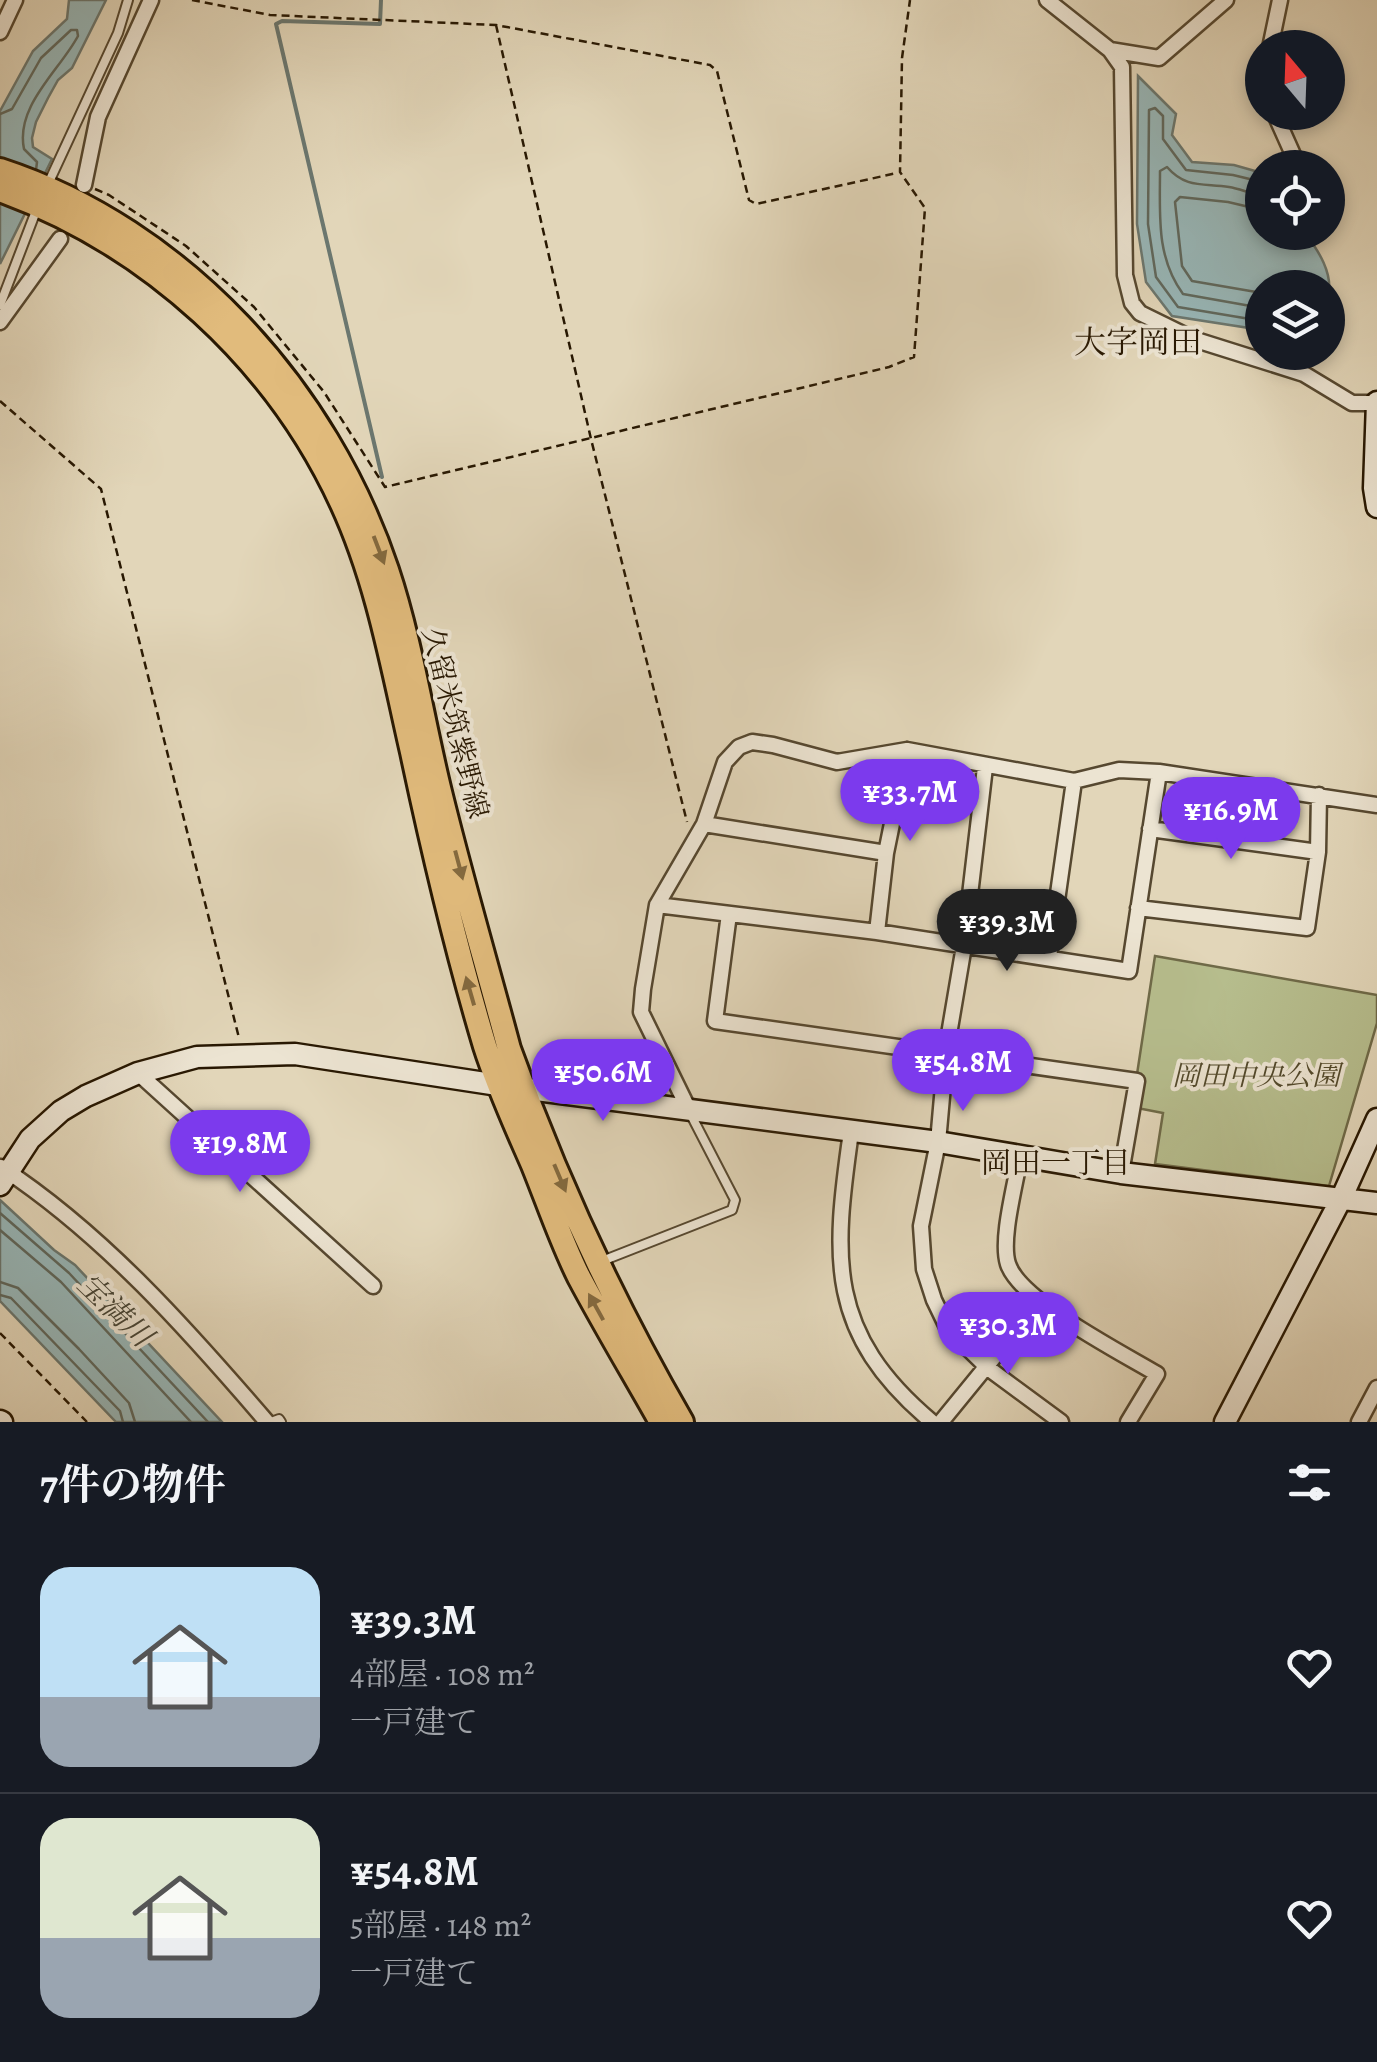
<!DOCTYPE html>
<html lang="ja">
<head>
<meta charset="utf-8">
<style>
	:root { --surface:#171b24; --page:#242831; --text:#f1f3f6; --muted:#9ea1a6; --line:#363941; --accent:#7c3aed }
	body { margin:0; font-family:Alegreya,"Noto Serif JP",serif; background:var(--page); color:var(--text); height:100vh; display:flex; flex-direction:column; font-size:38px; white-space:nowrap }
	* { box-sizing:border-box; margin:0 }
	p { font-size:32px; color:var(--muted) }
	.icon { flex:none; width:55px; height:55px; fill:none; stroke:currentColor; stroke-width:2; stroke-linecap:round; stroke-linejoin:round }
	.map { position:relative; height:1422px; overflow:hidden }
	.drawer { display:flex; flex-direction:column; background:var(--surface); flex:1 }
	.drawer>* { flex:none }
	.needle { width:65px; rotate:341deg }
	.controls { position:absolute; left:1245px; top:30px; display:grid; gap:20px }
	.controls a { display:grid; place-items:center; width:100px; height:100px; border-radius:50%; background:var(--surface); box-shadow:0 5px 15px #0003; font-size:50px }
	.price { position:absolute; translate:-50% -85px; padding:0 22px; border-radius:35px; background:var(--accent); color:#fff; font-size:32px; line-height:65px; filter:drop-shadow(0 2px 5px #0008) }
	.price::after { content:''; position:absolute; left:50%; top:60px; width:30px; height:22px; margin-left:-15px; background:inherit; clip-path:polygon(0 0,100% 0,50% 100%) }
	.price.active { background:#222; color:#fff }
	ul { padding:0; list-style:none }
	li { display:flex; align-items:center; gap:30px; height:250px; padding:0 40px }
	li+li { border-top:2px solid var(--line) }
	li span { display:grid; place-items:center; flex:none; width:280px; height:200px; border-radius:30px; color:#555 }
	li>.icon { margin-inline-start:auto }
	span .icon { width:120px; height:120px; fill:#fffc; stroke-width:1 }
	li b { font-size:42px }
	h2 { display:flex; justify-content:space-between; align-items:center; height:120px; padding:0 40px; font-size:42px }
	.map>svg:first-child { display:block }
	.green { fill:#b6bd8d; stroke:#6f6a48; stroke-width:2.5 }
	.water { fill:#98b7b8; stroke:#6b776f; stroke-width:2.5 }
	.lines { fill:none; stroke-linecap:round; stroke-linejoin:round }
	.shore { stroke:#60685d; stroke-width:2.5 }
	.stream { stroke:#6b776f; stroke-width:4 }
	.lane-casing { stroke:#564830; stroke-width:12 }
	.street-casing { stroke:#564830; stroke-width:19 }
	.secondary-casing { stroke:#281802; stroke-width:25 }
	.primary-casing { stroke:#281802; stroke-width:28 }
	.path { stroke:#281802; stroke-width:2.5; stroke-dasharray:8 5; stroke-linecap:butt }
	.lane { stroke:#ece4d2; stroke-width:8 }
	.street { stroke:#ece4d2; stroke-width:14 }
	.secondary { stroke:#ece4d2; stroke-width:20 }
	.primary { stroke:#e1bb7c; stroke-width:22 }
	.oneway { fill:#846a3f }
	.labels { text-anchor:middle; dominant-baseline:central; stroke-width:8; stroke-linejoin:round; paint-order:stroke }
	.street-label { font-size:28px; fill:#281802; stroke:#ece4d2 }
	.park-label { font-size:28px; font-style:italic; fill:#534a2c; stroke:#ece4d2 }
	.neighbourhood-label { font-size:30px; fill:#281802; stroke:#ece4d2 }
	.water-label { font-size:30px; font-style:italic; fill:#4a4839; stroke:#ece4d2 }
	.quarter-label { font-size:32px; fill:#281802; stroke:#ece4d2 }
</style>
</head>
<body>
<div class="map">
<svg width="1377" height="1422" viewBox="0 0 1377 1422">
	<rect width="100%" height="100%" fill="#e2d6b9"/>
	<filter id="stains"><feTurbulence type="fractalNoise" baseFrequency=".002" numOctaves="4"/><feColorMatrix values="0 0 0 0 .2 0 0 0 0 .09 0 0 0 0 .02 0 0 0 .5 -.17"/></filter>
	<radialGradient id="worn" r=".72"><stop offset=".6" stop-color="#630" stop-opacity="0"/><stop offset="1" stop-color="#630" stop-opacity=".3"/></radialGradient>
	<path class="green" d="M 1155,956 L 1377,995 L 1377,1023 L 1329,1186 L 1155,1164 L 1163,1113 L 1132,1107 Z"/>
	<path class="water" d="M 69,0 L 106,0 L 72,68 L 58,80 L 48,98 L 36,122 L 32,138 L 33,147 L 52,159 L 0,264 L 0,111 L 33,51 L 67,19 Z
		M 1138,76 L 1176,114 L 1172,135 L 1192,162 L 1234,165 L 1262,173 L 1262,232 L 1305,233 C 1318,250 1334,274 1328,297 L 1328,288 L 1262,288 L 1262,330 L 1172,316 L 1146,282 L 1137,224 Z
		M 0,1200 L 54,1250 L 75,1265 L 222,1422 L 116,1422 L 0,1301 Z"/>
	<g class="lines">
		<path class="shore" d="M 0,114 L 12,109 L 41,58 L 71,30 L 77,30 L 78,36 C 60,70 15,106 24,149 L 37,162 L 36,170
			M 1262,182 L 1233,175 L 1186,170 L 1163,139 L 1163,116 L 1155,108 L 1149,110 L 1148,224 L 1156,277 L 1178,307 L 1262,321
			M 1262,195 C 1251,194 1241,189 1229,187 C 1204,183 1186,189 1167,167 L 1160,171 C 1160,216 1156,257 1183,294 L 1262,308
			M 1262,210 L 1228,202 L 1180,197 L 1175,202 L 1182,266 L 1192,281 L 1262,293
			M 0,1213 L 69,1273 L 208,1422
			M 0,1230 L 61,1282 L 191,1422
			M 0,1282 L 18,1288 L 79,1349 L 129,1403 L 135,1422
			M 0,1295 L 11,1298 L 120,1411 L 123,1422"/>
		<path class="stream" d="M 381,0 L 380,24 L 282,21 L 276,24 L 382,477"/>
		<g class="lane-casing">
			<path id="lane" d="M 48,184 L 118,33 L 128,0
				M 0,305 L 36,211
				M 602,1261 L 732,1210 L 735,1200 L 691,1115
				M 271,1422 L 279,1419 L 281,1422"/>
		</g>
		<g class="street-casing">
			<path id="street" d="M 1047,0 L 1110,50 L 1122,67 L 1125,275 L 1132,303 L 1140,313 L 1193,339 L 1304,374 L 1352,403 L 1377,403
				M 0,32 L 15,0
				M 1270,48 L 1280,0
				M 1110,50 L 1159,58 L 1226,0
				M 1262,84 L 1262,88
				M 1274,112 L 1299,168
				M 84,185 L 98,117 L 151,0
				M 0,322 L 60,239
				M 985,767 L 964,946 L 946,1052 L 938,1142 L 921,1226 L 924,1269 L 934,1300 L 948,1329 L 988,1368 L 1061,1422
				M 704,824 L 886,853
				M 1150,829 L 1318,852
				M 657,905 L 877,932 L 1129,971 L 1159,772
				M 1138,908 L 1307,928 L 1318,852 L 1319,795
				M 729,914 L 715,1021 L 1137,1081 L 1121,1173
				M 877,932 L 886,853 L 907,750
				M 1049,957 L 1074,781
				M 138,1073 L 373,1286
				M 689,1110 L 641,1012 L 643,989 L 657,905 L 704,824 L 725,762 L 739,747 L 752,742 L 773,745 L 837,762 L 907,750 L 1074,781 L 1119,770 L 1159,772 L 1377,805
				M 851,1132 C 833,1258 826,1333 932,1422
				M 1020,1156 C 1016,1183 1000,1239 1008,1264 C 1020,1301 1122,1353 1157,1374 L 1128,1422
				M 1,1167 C 103,1234 188,1330 267,1422
				M 941,1422 L 1039,1302
				M 1359,1422 L 1377,1388"/>
		</g>
		<g class="secondary-casing">
			<path id="secondary" d="M 1377,402 L 1374,488 L 1377,507
				M 0,1185 L 30,1139 L 61,1111 L 86,1096 L 138,1073 L 197,1057 L 295,1054 L 498,1085 L 938,1142 L 1121,1173 L 1377,1203
				M 0,1421 L 2,1422
				M 1225,1422 L 1342,1197 L 1377,1119"/>
		</g>
		<g class="primary-casing">
			<path id="primary" d="M 0,170 C 183,230 327,390 387,570 C 411,642 422,719 440,792 C 461,878 486,963 509,1049 C 555,1178 613,1303 682,1422
				M 0,190 C 149,244 276,360 342,504 C 378,582 393,669 412,752 C 433,851 456,949 485,1046 C 498,1087 516,1126 533,1165 C 548,1202 561,1241 579,1277 C 605,1326 634,1374 661,1422"/>
		</g>
		<path class="path" d="M 192,0 L 270,15 L 496,25 L 710,65 L 717,71 L 749,200 L 756,204 L 897,173
			M 496,25 L 591,439 L 687,822
			M 95,189 L 109,195 L 186,246 L 254,307 L 324,392 L 385,487 L 889,367 L 914,357 L 925,208 L 900,172 L 902,58 L 910,0
			M 0,401 L 101,489 L 239,1038
			M 0,1333 L 87,1422"/>
		<use href="#lane" class="lane"/>
		<use href="#street" class="street"/>
		<use href="#secondary" class="secondary"/>
		<use href="#primary" class="primary"/>
	</g>
	<defs><path id="oneway-solid" d="M-6-.8H1V-3.2L6.5 0L1 3.2V.8H-6Z" transform="scale(2.5)"/></defs>
	<g class="oneway">
		<use href="#oneway-solid" transform="translate(379 550) rotate(69)"/>
		<use href="#oneway-solid" transform="translate(459 865) rotate(75)"/>
		<use href="#oneway-solid" transform="translate(470 991) rotate(-106)"/>
		<use href="#oneway-solid" transform="translate(560 1178) rotate(67)"/>
		<use href="#oneway-solid" transform="translate(596 1307) rotate(-119)"/>
	</g>
	<g class="labels">
		<g class="street-label">
			<text transform="translate(455 723) rotate(76)">久留米筑紫野線</text>
		</g>
		<g class="park-label">
			<text x="1256" y="1076">岡田中央公園</text>
		</g>
		<g class="neighbourhood-label">
			<text x="1056" y="1163">岡田一丁目</text>
		</g>
		<g class="water-label">
			<text transform="translate(115 1310) rotate(44)">宝満川</text>
		</g>
		<g class="quarter-label">
			<text x="1138" y="342">大字岡田</text>
		</g>
	</g>
	<rect width="100%" height="100%" filter="url(#stains)"/>
	<rect width="100%" height="100%" fill="url(#worn)"/>
</svg>
<div class="controls">
<a><svg class="needle" viewBox="-14 -14 28 28"><path d="M0-13l5 13h-10z" fill="#e53935"/><path d="M0 13l5-13h-10z" fill="#9ea1a6"/></svg></a>
<a><svg class="icon" aria-label="locate" viewBox="0 0 24 24"><circle cx="12" cy="12" r="6"/><path d="M12 2v4M12 18v4M2 12h4M18 12h4"/></svg></a>
<a><svg class="icon" aria-label="layers" viewBox="0 0 24 24"><path d="M12 4l9 5-9 5-9-5zM3 14l9 5 9-5"/></svg></a>
</div>
<b class="price" style="left:910px;top:844px">¥33.7M</b>
<b class="price" style="left:1231px;top:862px">¥16.9M</b>
<b class="price active" style="left:1007px;top:974px">¥39.3M</b>
<b class="price" style="left:963px;top:1114px">¥54.8M</b>
<b class="price" style="left:603px;top:1124px">¥50.6M</b>
<b class="price" style="left:240px;top:1195px">¥19.8M</b>
<b class="price" style="left:1008px;top:1377px">¥30.3M</b>
</div>
<section class="drawer">
<h2>7件の物件<svg class="icon" aria-label="filters" viewBox="0 0 24 24"><path d="M4 7h16M4 17h16"/><circle cx="9" cy="7" r="2"/><circle cx="15" cy="17" r="2"/></svg></h2>
<ul>
<li><span style="background:linear-gradient(#bfe0f5 65%,#9aa5b1 0)"><svg class="icon" aria-label="home" viewBox="0 0 24 24"><path d="M3 11l9-7 9 7M6 9v11h12V9"/></svg></span><div><b>¥39.3M</b><p>4部屋 · 108 m²</p><p>一戸建て</p></div><svg class="icon" aria-label="heart" viewBox="0 0 24 24"><path d="M12 20l-8-8c-3-5 5-10 8-4 3-6 11-1 8 4z"/></svg></li>
<li><span style="background:linear-gradient(#dfe7d0 60%,#9aa5b1 0)"><svg class="icon" aria-label="home" viewBox="0 0 24 24"><path d="M3 11l9-7 9 7M6 9v11h12V9"/></svg></span><div><b>¥54.8M</b><p>5部屋 · 148 m²</p><p>一戸建て</p></div><svg class="icon" aria-label="heart" viewBox="0 0 24 24"><path d="M12 20l-8-8c-3-5 5-10 8-4 3-6 11-1 8 4z"/></svg></li>
</ul>
</section>
</body>
</html>
